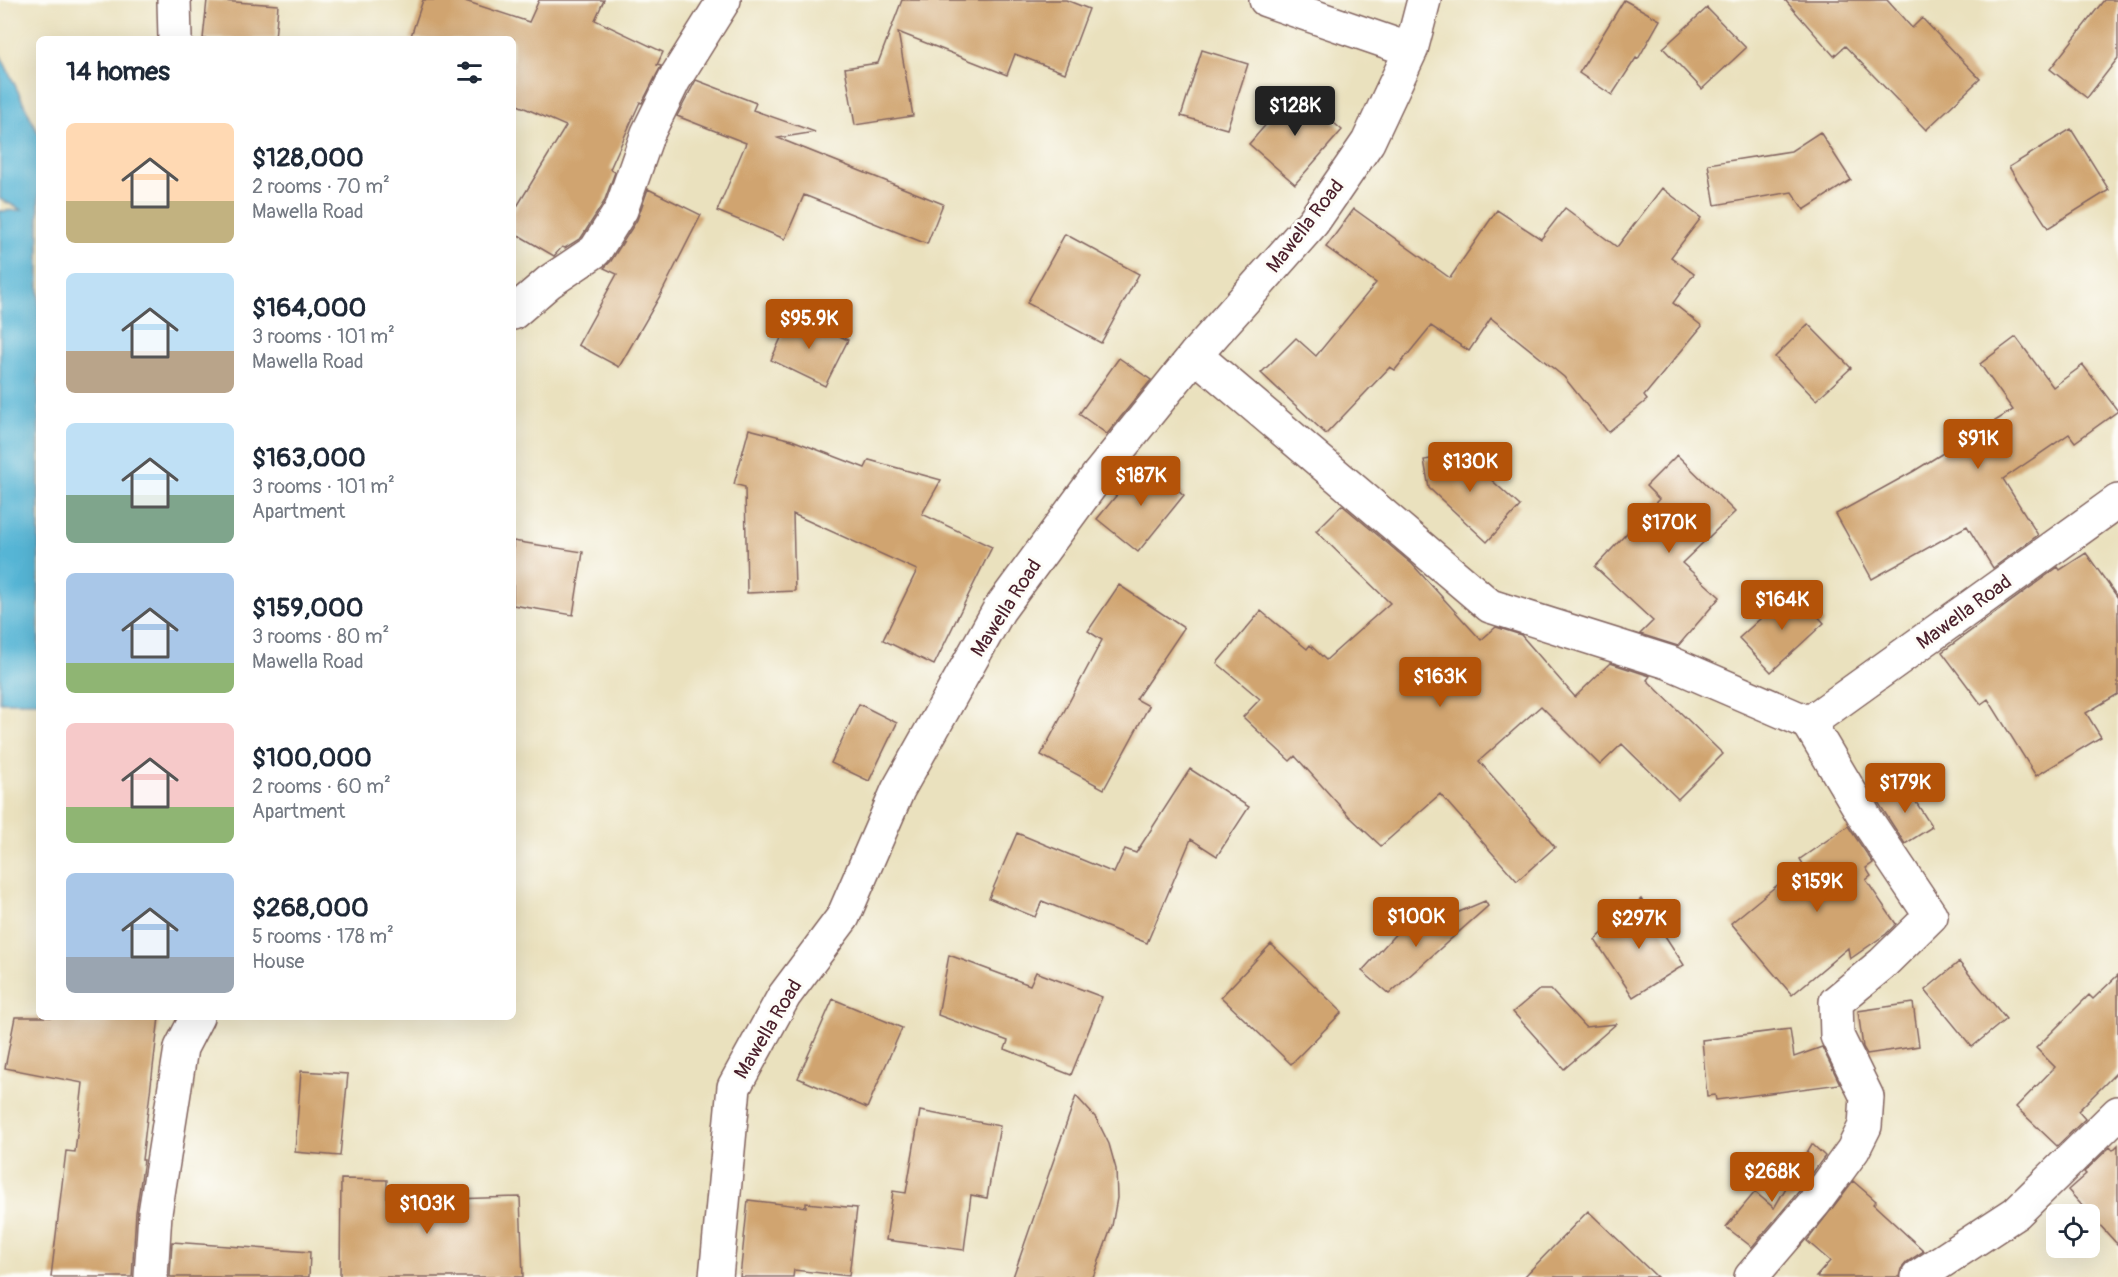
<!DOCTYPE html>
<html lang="en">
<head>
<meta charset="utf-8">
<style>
	:root { --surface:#fff; --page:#f2f2f3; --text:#1f2937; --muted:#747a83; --accent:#b45309 }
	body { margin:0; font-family:Pangolin,sans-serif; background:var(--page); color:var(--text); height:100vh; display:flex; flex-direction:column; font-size:22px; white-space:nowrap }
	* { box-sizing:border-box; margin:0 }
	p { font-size:20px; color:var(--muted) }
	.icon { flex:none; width:33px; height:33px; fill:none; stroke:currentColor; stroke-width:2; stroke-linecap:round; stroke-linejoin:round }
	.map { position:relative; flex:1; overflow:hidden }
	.drawer { position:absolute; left:36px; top:36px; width:480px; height:984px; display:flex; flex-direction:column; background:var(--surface); border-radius:9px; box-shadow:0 6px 24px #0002 }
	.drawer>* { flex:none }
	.controls { position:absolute; left:2046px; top:1204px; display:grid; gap:12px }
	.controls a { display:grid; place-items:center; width:54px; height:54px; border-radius:9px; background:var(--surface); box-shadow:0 6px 24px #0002; font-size:30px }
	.price { position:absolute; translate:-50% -51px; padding:0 14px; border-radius:6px; background:var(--accent); color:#fff; font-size:20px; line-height:39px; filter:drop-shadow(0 2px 3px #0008) }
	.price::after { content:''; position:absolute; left:50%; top:36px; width:18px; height:14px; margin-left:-9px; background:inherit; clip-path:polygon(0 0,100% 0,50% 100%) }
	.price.active { background:#222; color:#fff }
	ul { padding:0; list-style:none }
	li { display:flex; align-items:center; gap:18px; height:150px; padding:0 30px }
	li span { display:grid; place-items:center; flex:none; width:168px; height:120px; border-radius:9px; color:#555 }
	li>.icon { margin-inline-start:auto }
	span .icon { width:72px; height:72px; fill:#fffc; stroke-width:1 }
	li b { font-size:26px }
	h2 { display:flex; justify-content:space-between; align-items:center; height:72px; padding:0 30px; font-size:26px }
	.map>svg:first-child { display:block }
	.water { fill:#57b5d5; stroke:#506a80; stroke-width:1.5 }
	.building { fill:#d0a470 }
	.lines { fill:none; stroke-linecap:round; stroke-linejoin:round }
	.minor-casing { stroke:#82635e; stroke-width:36 }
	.minor { stroke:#fff; stroke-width:33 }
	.labels { text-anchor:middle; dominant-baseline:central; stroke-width:6; stroke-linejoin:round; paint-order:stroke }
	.street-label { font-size:20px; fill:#4a1f2b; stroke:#fdfcf7 }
</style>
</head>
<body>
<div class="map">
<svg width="2118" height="1277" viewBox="0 0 2118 1277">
	<rect width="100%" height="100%" fill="#fdfcf7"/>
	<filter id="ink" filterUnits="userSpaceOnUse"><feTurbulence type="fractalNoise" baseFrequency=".0167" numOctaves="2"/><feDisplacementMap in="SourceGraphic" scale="12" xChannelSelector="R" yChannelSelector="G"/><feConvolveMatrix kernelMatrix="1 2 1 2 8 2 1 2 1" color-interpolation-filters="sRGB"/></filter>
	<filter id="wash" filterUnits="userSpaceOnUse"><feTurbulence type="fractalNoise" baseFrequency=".008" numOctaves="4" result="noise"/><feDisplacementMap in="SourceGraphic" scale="24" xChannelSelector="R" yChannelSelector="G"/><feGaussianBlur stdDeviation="1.35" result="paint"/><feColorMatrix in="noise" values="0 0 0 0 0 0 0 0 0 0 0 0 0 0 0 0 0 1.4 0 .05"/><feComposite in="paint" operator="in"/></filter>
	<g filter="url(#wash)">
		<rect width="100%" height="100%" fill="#eae1be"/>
		<path class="water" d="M 0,54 L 39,135 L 39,702 L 0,702 L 0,211 L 22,210 L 0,199 Z"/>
		<g id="blocks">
			<path class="building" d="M 207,0 L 278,5 L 275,39 L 203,39 Z
				M 423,0 L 462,0 L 529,22 L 539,0 L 604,0 L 595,20 L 663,52 L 657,65 L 661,66 L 642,103 L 640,102 L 610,169 L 615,172 L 604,202 L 581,238 L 565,248 L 562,247 L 554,256 L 513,232 L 513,213 L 566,126 L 513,103 L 513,39 L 410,39 Z
				M 902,0 L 1066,0 L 1089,9 L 1065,73 L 1015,54 L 1007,75 L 898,32 L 913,116 L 855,125 L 845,68 L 878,63 Z
				M 1624,0 L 1660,20 L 1638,59 L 1636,58 L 1612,95 L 1579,73 Z
				M 1785,0 L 1887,0 L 1912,28 L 1922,18 L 1980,79 L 1926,130 L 1845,46 L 1834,56 Z
				M 2104,0 L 2118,0 L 2118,58 L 2087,98 L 2050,69 Z
				M 1707,8 L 1746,48 L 1702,89 L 1663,48 Z
				M 1202,50 L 1248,64 L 1227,129 L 1181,116 Z
				M 696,80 L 756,103 L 753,110 L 815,132 L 778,138 L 943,204 L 927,244 L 804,195 L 785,239 L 717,211 L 746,143 L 677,116 Z
				M 1296,90 L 1342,130 L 1295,184 L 1249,144 Z
				M 2071,129 L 2109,190 L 2048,228 L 2009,167 Z
				M 1820,132 L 1851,180 L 1804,210 L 1792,192 L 1715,205 L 1708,164 L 1791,151 Z
				M 1662,188 L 1701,218 L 1671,257 L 1694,274 L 1673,303 L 1702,326 L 1644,396 L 1647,400 L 1608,432 L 1564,377 L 1491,318 L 1469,351 L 1431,326 L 1395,370 L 1390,367 L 1326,434 L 1261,373 L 1296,338 L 1316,356 L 1376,283 L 1326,247 L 1354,209 L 1450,278 L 1497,210 L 1541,239 L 1565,208 L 1617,247 Z
				M 648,189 L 701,215 L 660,296 L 619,367 L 578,345 L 617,274 L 604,268 L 611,261 L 637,220 Z
				M 1065,234 L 1139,274 L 1101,343 L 1027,303 Z
				M 792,314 L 848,340 L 825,386 L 771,360 Z
				M 1808,324 L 1851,368 L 1816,400 L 1775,357 Z
				M 2016,337 L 2053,387 L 2083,365 L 2118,411 L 2075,442 L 2069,434 L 2003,479 L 2038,535 L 1993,568 L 1967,526 L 1872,579 L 1836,514 L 1914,471 L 2013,410 L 1980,364 Z
				M 1119,358 L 1151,380 L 1107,434 L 1079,414 Z
				M 749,429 L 792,440 L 865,468 L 869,460 L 941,480 L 922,514 L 992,547 L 934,665 L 883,640 L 917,570 L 793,514 L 795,591 L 747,593 L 745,487 L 734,484 Z
				M 1474,452 L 1476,466 L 1520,506 L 1487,542 L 1429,488 L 1424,460 Z
				M 1677,455 L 1735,512 L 1682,563 L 1720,597 L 1678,646 L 1640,634 L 1653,621 L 1595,567 L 1659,499 L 1646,486 Z
				M 1144,462 L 1184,495 L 1138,552 L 1097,519 Z
				M 1342,505 L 1412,564 L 1481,640 L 1496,627 L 1521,635 L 1575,697 L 1610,663 L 1650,676 L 1647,680 L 1723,754 L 1678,799 L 1622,744 L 1600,765 L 1541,706 L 1479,761 L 1555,847 L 1517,881 L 1440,794 L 1381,846 L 1349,816 L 1295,756 L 1290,761 L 1243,717 L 1260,699 L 1217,663 L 1261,611 L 1307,649 L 1310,645 L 1326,660 L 1390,603 L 1316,531 Z
				M 513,541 L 583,552 L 573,615 L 513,605 Z
				M 2086,553 L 2118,598 L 2118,694 L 2086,713 L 2101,737 L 2036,776 L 1988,699 L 1981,704 L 1942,652 L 2058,567 L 2060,570 Z
				M 1119,585 L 1184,628 L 1136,699 L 1149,706 L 1104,789 L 1041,755 L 1102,640 L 1088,631 Z
				M 1793,589 L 1824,623 L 1771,672 L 1739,638 Z
				M 859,704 L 897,723 L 869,781 L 831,763 Z
				M 1190,769 L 1249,807 L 1217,856 L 1191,839 L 1147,943 L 1042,901 L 1035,917 L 989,898 L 1017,833 L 1114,873 L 1125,849 L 1136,853 Z
				M 1905,785 L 1932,827 L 1905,844 L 1878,802 Z
				M 1848,826 L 1873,863 L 1866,868 L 1871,876 L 1866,880 L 1896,924 L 1886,934 L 1850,959 L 1848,948 L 1792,995 L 1731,923 L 1803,864 L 1800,859 Z
				M 1641,899 L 1684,965 L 1633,997 L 1595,940 Z
				M 1485,901 L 1488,906 L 1389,994 L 1362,971 L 1410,918 L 1421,928 Z
				M 1271,944 L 1342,1012 L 1291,1064 L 1221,997 Z
				M 949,955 L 1030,985 L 1036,972 L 1102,997 L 1071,1075 L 1005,1049 L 1008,1041 L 938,1015 Z
				M 1959,962 L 2006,1019 L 1972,1047 L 1925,990 Z
				M 2118,975 L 2118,1071 L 2078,1111 L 2085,1119 L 2057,1146 L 2016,1107 L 2055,1067 L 2036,1048 L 2089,995 L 2093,999 Z
				M 1539,990 L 1551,990 L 1585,1027 L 1616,1024 L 1564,1069 L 1513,1012 Z
				M 833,999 L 902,1028 L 867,1108 L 798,1078 Z
				M 1913,1003 L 1919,1046 L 1867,1054 L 1863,1047 L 1858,1011 Z
				M 15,1017 L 159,1017 L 142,1160 L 144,1160 L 136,1212 L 132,1277 L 51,1277 L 66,1151 L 75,1152 L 83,1083 L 5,1068 Z
				M 1790,1029 L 1794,1057 L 1822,1047 L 1840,1084 L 1716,1100 L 1715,1095 L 1707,1096 L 1702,1040 Z
				M 301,1071 L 348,1074 L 340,1156 L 295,1152 Z
				M 1076,1096 L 1096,1118 L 1109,1144 L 1116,1169 L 1117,1198 L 1112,1226 L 1093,1277 L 1013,1277 Z
				M 920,1111 L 1000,1126 L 987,1198 L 971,1195 L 964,1250 L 886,1240 L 893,1191 L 906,1193 Z
				M 1812,1144 L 1825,1156 L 1800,1190 L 1752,1247 L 1726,1227 L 1755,1192 L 1774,1208 Z
				M 2118,1145 L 2118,1245 L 2068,1190 L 2086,1174 L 2084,1172 L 2110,1147 L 2113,1150 Z
				M 341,1179 L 387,1180 L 387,1201 L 520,1197 L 523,1277 L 340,1277 Z
				M 1853,1181 L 1876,1201 L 1873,1204 L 1924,1251 L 1907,1262 L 1901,1269 L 1899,1277 L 1816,1277 L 1830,1261 L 1807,1241 Z
				M 748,1200 L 806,1207 L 806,1203 L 857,1208 L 849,1276 L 794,1270 L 793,1277 L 740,1277 Z
				M 1588,1211 L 1657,1277 L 1524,1277 Z
				M 172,1242 L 310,1252 L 309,1277 L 170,1277 Z"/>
		</g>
	</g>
	<g filter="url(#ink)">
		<use href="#blocks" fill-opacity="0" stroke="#82635e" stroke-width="1.5"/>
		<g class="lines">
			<g class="minor-casing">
				<path id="minor" d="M 174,0 L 175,39
					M 1266,0 L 1411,50
					M 513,313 L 549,282 L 595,251 L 621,210 L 648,133 L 674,80 L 724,0
					M 1195,355 L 1490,606 L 1668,662 L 1809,723 L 1866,819 L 1931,916 L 1882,964 L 1836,1002 L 1837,1036 L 1867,1097 L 1865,1126 L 1853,1150 L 1815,1202 L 1751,1277
					M 1809,723 L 2118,501
					M 151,1277 L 155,1213 L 181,1048 L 197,1017
					M 716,1277 L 734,1087 L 784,996 L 843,917 L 898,790 L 999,610 L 1099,474 L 1195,355 L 1313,222 L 1368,142 L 1411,50 L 1424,0
					M 1918,1277 L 2016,1213 L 2118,1113"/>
			</g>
			<use href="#minor" class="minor"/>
		</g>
	</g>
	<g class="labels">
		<g class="street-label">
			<text transform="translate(1305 226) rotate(-52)">Mawella Road</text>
			<text transform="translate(1006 608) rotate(-57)">Mawella Road</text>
			<text transform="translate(1964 612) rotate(-36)">Mawella Road</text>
			<text transform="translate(768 1029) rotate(-59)">Mawella Road</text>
		</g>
	</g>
</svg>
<div class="controls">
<a><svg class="icon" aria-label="locate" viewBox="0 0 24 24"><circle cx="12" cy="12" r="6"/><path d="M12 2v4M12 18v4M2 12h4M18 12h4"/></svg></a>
</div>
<b class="price active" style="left:1295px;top:137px">$128K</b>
<b class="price" style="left:809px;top:350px">$95.9K</b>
<b class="price" style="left:1978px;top:470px">$91K</b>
<b class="price" style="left:1470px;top:493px">$130K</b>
<b class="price" style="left:1141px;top:507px">$187K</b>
<b class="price" style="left:1669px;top:554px">$170K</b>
<b class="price" style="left:1782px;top:631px">$164K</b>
<b class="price" style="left:1440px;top:708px">$163K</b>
<b class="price" style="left:1905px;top:814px">$179K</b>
<b class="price" style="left:1817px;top:913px">$159K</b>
<b class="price" style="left:1416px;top:948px">$100K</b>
<b class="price" style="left:1639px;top:950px">$297K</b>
<b class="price" style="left:1772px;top:1203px">$268K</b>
<b class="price" style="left:427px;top:1235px">$103K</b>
<section class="drawer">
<h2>14 homes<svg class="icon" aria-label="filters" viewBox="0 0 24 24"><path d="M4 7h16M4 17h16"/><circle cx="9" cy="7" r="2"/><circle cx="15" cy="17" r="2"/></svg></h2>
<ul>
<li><span style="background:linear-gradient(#ffd9b3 65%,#c2b280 0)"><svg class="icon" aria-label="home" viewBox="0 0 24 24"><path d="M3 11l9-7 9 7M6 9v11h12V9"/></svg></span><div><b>$128,000</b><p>2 rooms · 70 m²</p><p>Mawella Road</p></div></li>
<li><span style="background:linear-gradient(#bfe0f5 65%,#b9a48a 0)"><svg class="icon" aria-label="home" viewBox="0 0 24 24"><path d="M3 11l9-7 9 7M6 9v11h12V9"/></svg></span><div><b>$164,000</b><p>3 rooms · 101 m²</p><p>Mawella Road</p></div></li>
<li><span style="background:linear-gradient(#bfe0f5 60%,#7fa58c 0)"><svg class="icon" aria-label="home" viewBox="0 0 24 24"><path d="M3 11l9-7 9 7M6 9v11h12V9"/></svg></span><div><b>$163,000</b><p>3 rooms · 101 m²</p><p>Apartment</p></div></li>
<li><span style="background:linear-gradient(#a9c7e8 75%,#8fb573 0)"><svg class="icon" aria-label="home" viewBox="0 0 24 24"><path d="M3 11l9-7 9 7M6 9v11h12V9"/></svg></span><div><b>$159,000</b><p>3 rooms · 80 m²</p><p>Mawella Road</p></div></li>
<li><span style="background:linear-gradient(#f6c9c9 70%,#8fb573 0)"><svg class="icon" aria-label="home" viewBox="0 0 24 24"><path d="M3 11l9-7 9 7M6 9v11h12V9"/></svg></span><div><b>$100,000</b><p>2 rooms · 60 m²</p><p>Apartment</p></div></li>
<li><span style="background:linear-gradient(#a9c7e8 70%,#9aa5b1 0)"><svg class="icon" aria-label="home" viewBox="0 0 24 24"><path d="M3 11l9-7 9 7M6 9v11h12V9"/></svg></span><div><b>$268,000</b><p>5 rooms · 178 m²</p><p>House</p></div></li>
</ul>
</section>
</div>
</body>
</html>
